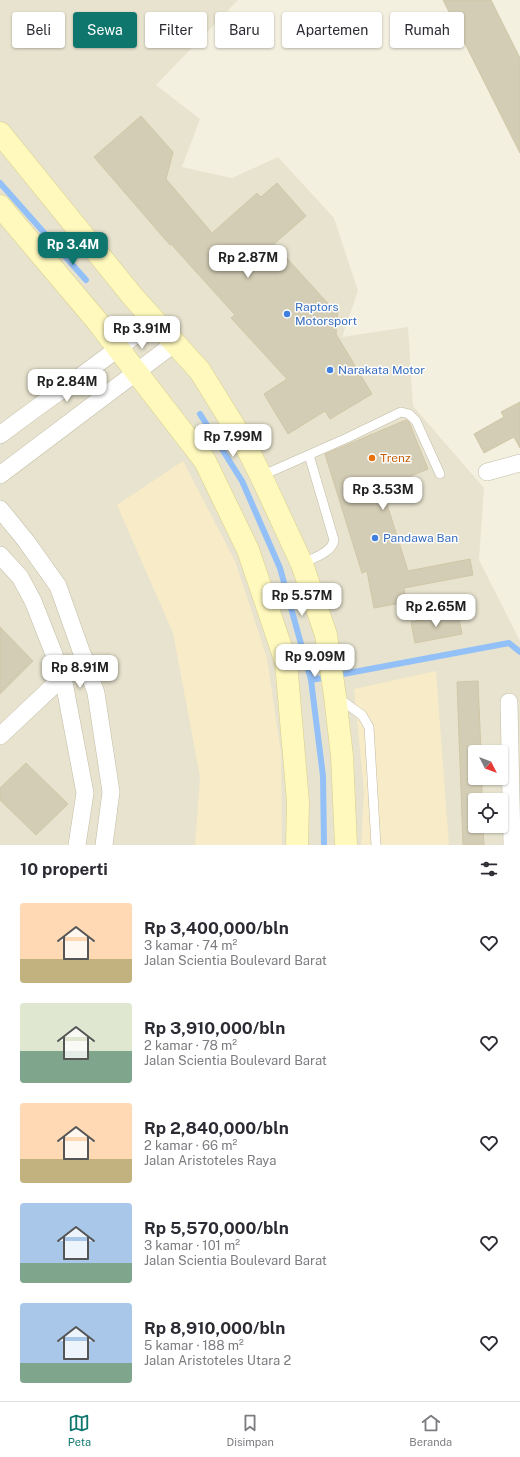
<!DOCTYPE html>
<html lang="id">
<head>
<meta charset="utf-8">
<style>
	:root { --surface:#fff; --page:#f7f7f7; --text:#2b2b33; --muted:#7c7c81; --line:#e1e1e2; --accent:#0f766e }
	body { margin:0; font-family:"Public Sans",sans-serif; background:var(--page); color:var(--text); height:100vh; display:flex; flex-direction:column; font-size:15px; white-space:nowrap }
	* { box-sizing:border-box; margin:0 }
	p { font-size:13px; color:var(--muted) }
	.icon { flex:none; width:22px; height:22px; fill:none; stroke:currentColor; stroke-width:2; stroke-linecap:round; stroke-linejoin:round }
	.map { position:relative; height:845px; overflow:hidden }
	.details { display:flex; flex-direction:column; background:var(--surface); flex:1 }
	.details>* { flex:none }
	.hud { position:absolute; left:12px; top:12px; width:496px; height:36px; display:flex; gap:8px }
	.needle { width:26px; rotate:132deg }
	.fabs { position:absolute; left:468px; top:745px; display:grid; gap:8px }
	.fabs a { display:grid; place-items:center; width:40px; height:40px; border-radius:4px; background:var(--surface); box-shadow:0 1px 3px #0004; font-size:20px }
	.price { position:absolute; translate:-50% -34px; padding:0 9px; border-radius:8px; background:#fff; color:#222; font-size:13px; line-height:26px; filter:drop-shadow(0 1px 2px #0008) }
	.price::after { content:''; position:absolute; left:50%; top:24px; width:12px; height:9px; margin-left:-6px; background:inherit; clip-path:polygon(0 0,100% 0,50% 100%) }
	.price.current { background:var(--accent); color:#fff }
	ul { padding:0; list-style:none }
	li { display:flex; align-items:center; gap:12px; height:100px; padding:0 20px }
	li span { display:grid; place-items:center; flex:none; width:112px; height:80px; border-radius:4px; color:#555 }
	li>.icon { margin-inline-start:auto }
	span .icon { width:48px; height:48px; fill:#fffc; stroke-width:1 }
	li b { font-size:17px }
	h2 { display:flex; justify-content:space-between; align-items:center; height:48px; padding:0 20px; font-size:17px }
	.pill { padding:0 14px; border-radius:4px; background:var(--surface); box-shadow:0 1px 3px #0004; font-size:14px; line-height:36px }
	.pill.current { background:var(--accent); color:#fff }
	.dock { display:flex; justify-content:space-around; align-items:center; height:56px; border-top:1px solid var(--line); background:var(--surface); font-size:11px; color:var(--muted) }
	.dock a { display:grid; justify-items:center; gap:2px }
	.dock .current { color:var(--accent) }
	.map>svg:first-child { display:block }
	.residential { fill:#e7e3ce; fill-rule:evenodd }
	.commercial { fill:#f8ebc8 }
	.lines { fill:none; stroke-linecap:round; stroke-linejoin:round }
	.stream { stroke:#94c0f8; stroke-width:6 }
	.building { fill:#d4cdb5; stroke:#d1c7a7 }
	.lane-casing { stroke:#c1bca5; stroke-width:10 }
	.street-casing { stroke:#c1bca5; stroke-width:18 }
	.secondary-casing { stroke:#d8cf8a; stroke-width:23 }
	.lane { stroke:#fff; stroke-width:9 }
	.street { stroke:#fff; stroke-width:17 }
	.secondary { stroke:#fff9be; stroke-width:22 }
	.shop-dot { fill:#3f7fe0; stroke:#fff; stroke-width:1.5 }
	.food-dot { fill:#e8710a; stroke:#fff; stroke-width:1.5 }
	.labels { text-anchor:middle; dominant-baseline:central; stroke-width:3; stroke-linejoin:round; paint-order:stroke }
	.shop-label { font-size:12px; fill:#366cbe; stroke:#fff; text-anchor:start }
	.food-label { font-size:12px; fill:#c56008; stroke:#fff; text-anchor:start }
</style>
</head>
<body>
<div class="map">
<svg width="520" height="845" viewBox="0 0 520 845">
	<rect width="100%" height="100%" fill="#f3f0e0"/>
	<path class="residential" d="M 0,0 L 238,0 L 156,85 L 200,119 L 182,167 L 232,178 L 278,157 L 334,218 L 358,291 L 342,337 L 408,327 L 413,406 L 484,488 L 479,560 L 520,641 L 520,845 L 0,845 ZM 475,752 L 501,752 L 501,778 L 475,778 ZM 475,800 L 501,800 L 501,826 L 475,826 Z"/>
	<path class="commercial" d="M 183,461 L 235,561 L 267,658 L 281,753 L 282,845 L 195,845 L 200,777 L 173,633 L 117,505 Z
		M 436,671 L 449,845 L 361,845 L 364,791 L 354,689 Z"/>
	<g class="lines">
		<path class="stream" d="M 0,183 L 86,280
			M 200,414 L 242,481 L 280,568 L 311,680 L 323,776 L 324,845
			M 311,680 L 509,643 L 520,652"/>
	</g>
	<path class="building" d="M 443,0 L 491,0 L 520,58 L 520,153 Z
		M 141,116 L 173,152 L 166,179 L 212,233 L 257,193 L 261,197 L 277,183 L 306,216 L 274,244 L 333,309 L 338,311 L 336,334 L 372,394 L 330,419 L 325,411 L 288,434 L 264,394 L 287,379 L 231,318 L 235,315 L 171,244 L 170,245 L 94,157 Z
		M 520,402 L 520,448 L 514,437 L 484,453 L 474,434 L 504,417 L 501,412 Z
		M 406,420 L 409,422 L 428,469 L 382,488 L 408,571 L 470,559 L 473,575 L 404,588 L 406,602 L 374,608 L 367,571 L 362,573 L 325,454 Z
		M 458,613 L 462,634 L 415,643 L 411,622 Z
		M 0,627 L 33,661 L 0,694 Z
		M 478,681 L 481,752 L 475,752 L 475,778 L 482,778 L 482,800 L 475,800 L 475,826 L 483,826 L 484,845 L 463,845 L 457,682 Z
		M 26,763 L 68,804 L 36,835 L 0,800 L 0,788 Z"/>
	<g class="lines">
		<g class="lane-casing">
			<path id="lane" d="M 261,476 L 347,438 L 401,412 L 409,414 L 416,421 L 440,474
				M 302,564 C 312,558 332,553 334,540 L 309,455
				M 338,698 L 362,715 L 369,727 L 376,845"/>
		</g>
		<g class="street-casing">
			<path id="street" d="M 0,435 C 51,396 105,361 154,320
				M 487,472 L 520,463
				M 0,475 L 175,343
				M 0,509 L 26,541 L 58,586 L 96,693 L 111,792 L 104,845
				M 0,555 L 20,577 L 33,601 L 63,677 L 85,793 L 77,845
				M 509,702 L 512,845
				M 0,736 L 84,657"/>
		</g>
		<g class="secondary-casing">
			<path id="secondary" d="M 0,133 L 134,298 L 200,371 L 245,444 L 261,476 L 302,564 L 326,635 L 335,696 L 342,756 L 346,845
				M 0,206 L 97,321 L 205,461 L 248,550 L 286,662 L 298,802 L 297,845"/>
		</g>
		<use href="#lane" class="lane"/>
		<use href="#street" class="street"/>
		<use href="#secondary" class="secondary"/>
	</g>
	<g class="shop-dot">
		<circle cx="287" cy="314" r="4"/>
		<circle cx="330" cy="370" r="4"/>
		<circle cx="375" cy="538" r="4"/>
	</g>
	<circle class="food-dot" cx="372" cy="458" r="4"/>
	<g class="labels">
		<g class="shop-label">
			<text x="295" y="307">Raptors<tspan x="295" dy="14">Motorsport</tspan></text>
			<text x="338" y="370">Narakata Motor</text>
			<text x="383" y="538">Pandawa Ban</text>
		</g>
		<g class="food-label">
			<text x="380" y="458">Trenz</text>
		</g>
	</g>
</svg>
<div class="fabs">
<a><svg class="needle" viewBox="-14 -14 28 28"><path d="M0-13l5 13h-10z" fill="#e53935"/><path d="M0 13l5-13h-10z" fill="#7c7c81"/></svg></a>
<a><svg class="icon" aria-label="locate" viewBox="0 0 24 24"><circle cx="12" cy="12" r="6"/><path d="M12 2v4M12 18v4M2 12h4M18 12h4"/></svg></a>
</div>
<b class="price current" style="left:73px;top:266px">Rp 3.4M</b>
<b class="price" style="left:248px;top:279px">Rp 2.87M</b>
<b class="price" style="left:142px;top:350px">Rp 3.91M</b>
<b class="price" style="left:67px;top:403px">Rp 2.84M</b>
<b class="price" style="left:233px;top:458px">Rp 7.99M</b>
<b class="price" style="left:383px;top:511px">Rp 3.53M</b>
<b class="price" style="left:302px;top:617px">Rp 5.57M</b>
<b class="price" style="left:436px;top:628px">Rp 2.65M</b>
<b class="price" style="left:315px;top:678px">Rp 9.09M</b>
<b class="price" style="left:80px;top:689px">Rp 8.91M</b>
<div class="hud">
<a class="pill">Beli</a>
<a class="pill current">Sewa</a>
<a class="pill">Filter</a>
<a class="pill">Baru</a>
<a class="pill">Apartemen</a>
<a class="pill">Rumah</a>
</div>
</div>
<section class="details">
<h2>10 properti<svg class="icon" aria-label="filters" viewBox="0 0 24 24"><path d="M4 7h16M4 17h16"/><circle cx="9" cy="7" r="2"/><circle cx="15" cy="17" r="2"/></svg></h2>
<ul>
<li><span style="background:linear-gradient(#ffd9b3 70%,#c2b280 0)"><svg class="icon" aria-label="home" viewBox="0 0 24 24"><path d="M3 11l9-7 9 7M6 9v11h12V9"/></svg></span><div><b>Rp 3,400,000/bln</b><p>3 kamar · 74 m²</p><p>Jalan Scientia Boulevard Barat</p></div><svg class="icon" aria-label="heart" viewBox="0 0 24 24"><path d="M12 20l-8-8c-3-5 5-10 8-4 3-6 11-1 8 4z"/></svg></li>
<li><span style="background:linear-gradient(#dfe7d0 60%,#7fa58c 0)"><svg class="icon" aria-label="home" viewBox="0 0 24 24"><path d="M3 11l9-7 9 7M6 9v11h12V9"/></svg></span><div><b>Rp 3,910,000/bln</b><p>2 kamar · 78 m²</p><p>Jalan Scientia Boulevard Barat</p></div><svg class="icon" aria-label="heart" viewBox="0 0 24 24"><path d="M12 20l-8-8c-3-5 5-10 8-4 3-6 11-1 8 4z"/></svg></li>
<li><span style="background:linear-gradient(#ffd9b3 70%,#c2b280 0)"><svg class="icon" aria-label="home" viewBox="0 0 24 24"><path d="M3 11l9-7 9 7M6 9v11h12V9"/></svg></span><div><b>Rp 2,840,000/bln</b><p>2 kamar · 66 m²</p><p>Jalan Aristoteles Raya</p></div><svg class="icon" aria-label="heart" viewBox="0 0 24 24"><path d="M12 20l-8-8c-3-5 5-10 8-4 3-6 11-1 8 4z"/></svg></li>
<li><span style="background:linear-gradient(#a9c7e8 75%,#7fa58c 0)"><svg class="icon" aria-label="home" viewBox="0 0 24 24"><path d="M3 11l9-7 9 7M6 9v11h12V9"/></svg></span><div><b>Rp 5,570,000/bln</b><p>3 kamar · 101 m²</p><p>Jalan Scientia Boulevard Barat</p></div><svg class="icon" aria-label="heart" viewBox="0 0 24 24"><path d="M12 20l-8-8c-3-5 5-10 8-4 3-6 11-1 8 4z"/></svg></li>
<li><span style="background:linear-gradient(#a9c7e8 75%,#7fa58c 0)"><svg class="icon" aria-label="home" viewBox="0 0 24 24"><path d="M3 11l9-7 9 7M6 9v11h12V9"/></svg></span><div><b>Rp 8,910,000/bln</b><p>5 kamar · 188 m²</p><p>Jalan Aristoteles Utara 2</p></div><svg class="icon" aria-label="heart" viewBox="0 0 24 24"><path d="M12 20l-8-8c-3-5 5-10 8-4 3-6 11-1 8 4z"/></svg></li>
</ul>
</section>
<nav class="dock">
<a class="current"><svg class="icon" aria-label="map" viewBox="0 0 24 24"><path d="M3 6l6-2 6 2 6-2v14l-6 2-6-2-6 2zM9 4v14M15 6v14"/></svg>Peta</a>
<a><svg class="icon" aria-label="saved" viewBox="0 0 24 24"><path d="M7 4h10v16l-5-4-5 4z"/></svg>Disimpan</a>
<a><svg class="icon" aria-label="home" viewBox="0 0 24 24"><path d="M3 11l9-7 9 7M6 9v11h12V9"/></svg>Beranda</a>
</nav>
</body>
</html>
